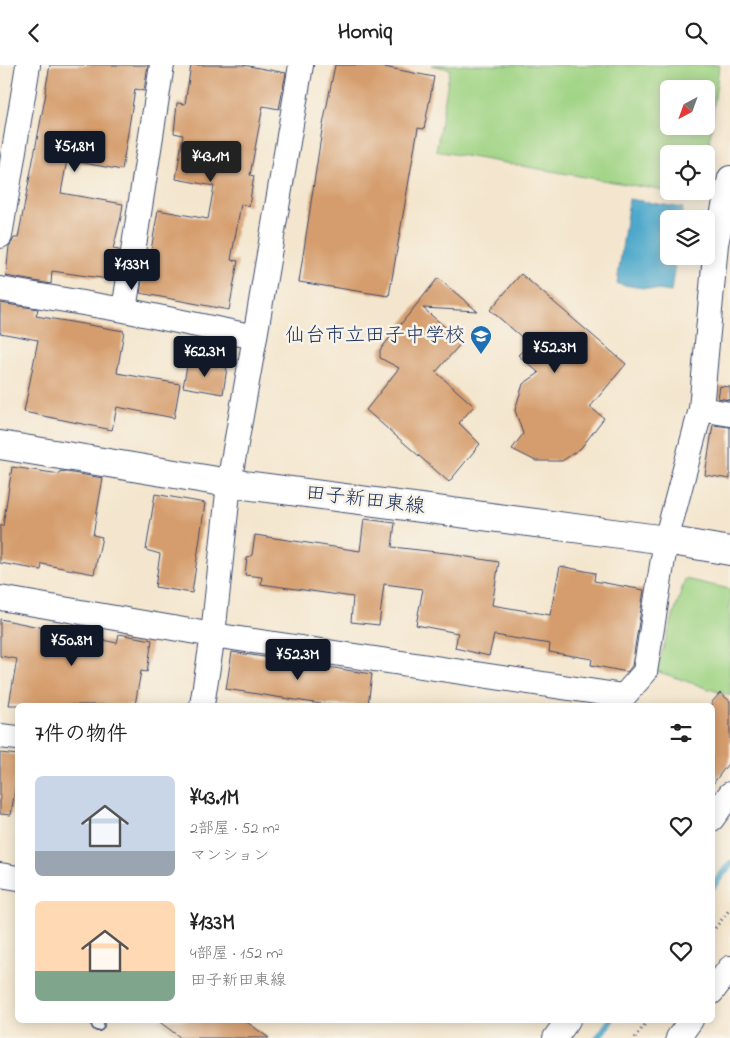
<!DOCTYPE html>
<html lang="ja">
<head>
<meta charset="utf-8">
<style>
	:root { --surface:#fff; --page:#f6f6f6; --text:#222; --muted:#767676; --accent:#111827 }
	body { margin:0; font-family:"Indie Flower","Klee One",sans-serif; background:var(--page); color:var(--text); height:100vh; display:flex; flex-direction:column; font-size:19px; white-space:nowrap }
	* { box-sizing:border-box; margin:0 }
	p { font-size:16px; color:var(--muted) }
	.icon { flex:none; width:28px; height:28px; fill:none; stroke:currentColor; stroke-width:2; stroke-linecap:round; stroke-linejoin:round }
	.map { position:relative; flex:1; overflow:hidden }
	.drawer { position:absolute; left:15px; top:638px; width:700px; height:320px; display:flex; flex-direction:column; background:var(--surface); border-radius:8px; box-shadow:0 2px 12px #0003 }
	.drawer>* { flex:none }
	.needle { width:32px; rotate:221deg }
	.tools { position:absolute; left:660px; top:15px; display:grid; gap:10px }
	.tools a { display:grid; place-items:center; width:55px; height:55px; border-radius:8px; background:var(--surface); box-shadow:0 2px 12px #0003; font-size:25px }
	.price { position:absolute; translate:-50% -42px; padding:0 11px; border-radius:5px; background:var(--accent); color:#fff; font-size:16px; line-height:32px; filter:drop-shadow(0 1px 2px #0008) }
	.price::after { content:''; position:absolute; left:50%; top:30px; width:15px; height:11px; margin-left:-8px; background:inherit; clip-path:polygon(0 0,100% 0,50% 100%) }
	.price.active { background:#222; color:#fff }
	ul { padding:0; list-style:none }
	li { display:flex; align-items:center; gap:15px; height:125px; padding:0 20px }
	li span { display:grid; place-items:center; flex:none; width:140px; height:100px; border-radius:8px; color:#555 }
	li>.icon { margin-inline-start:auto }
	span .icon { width:60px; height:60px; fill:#fffc; stroke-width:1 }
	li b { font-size:21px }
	h2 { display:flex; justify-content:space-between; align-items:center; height:60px; padding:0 20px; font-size:21px }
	header { display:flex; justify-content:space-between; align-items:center; height:65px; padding:0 20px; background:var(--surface); font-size:22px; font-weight:800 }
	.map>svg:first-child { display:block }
	.green { fill:#a0d485; stroke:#5e8272; fill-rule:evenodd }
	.water { fill:#4da8cb; stroke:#346c94 }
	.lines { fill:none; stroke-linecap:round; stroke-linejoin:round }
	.stream { stroke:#4da8cb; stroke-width:7 }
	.building { fill:#d59d6d }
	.lane-casing { stroke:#3c4a6f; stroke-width:14 }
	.street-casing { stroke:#3c4a6f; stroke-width:26 }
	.secondary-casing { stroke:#3c4a6f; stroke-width:30 }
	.path { stroke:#3c4a6f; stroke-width:3; stroke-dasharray:1 4; stroke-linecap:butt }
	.lane { stroke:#fff; stroke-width:11 }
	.street { stroke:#fff; stroke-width:24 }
	.secondary { stroke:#fff; stroke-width:28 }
	.labels { text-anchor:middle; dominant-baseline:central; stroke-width:5; stroke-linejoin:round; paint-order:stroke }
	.poi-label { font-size:20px; fill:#1b2f5e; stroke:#f7f3e8; text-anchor:end }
	.street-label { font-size:20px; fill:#1b2f5e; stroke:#f7f3e8 }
</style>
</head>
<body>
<header><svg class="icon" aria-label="back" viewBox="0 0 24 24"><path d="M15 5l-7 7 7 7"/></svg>Homiq<svg class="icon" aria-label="search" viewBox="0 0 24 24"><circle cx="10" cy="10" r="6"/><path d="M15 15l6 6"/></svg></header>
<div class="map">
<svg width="730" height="973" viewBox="0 0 730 973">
	<rect width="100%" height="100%" fill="#f7f3e8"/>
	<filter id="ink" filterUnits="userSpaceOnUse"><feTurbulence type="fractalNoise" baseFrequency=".02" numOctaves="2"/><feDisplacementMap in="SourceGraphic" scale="10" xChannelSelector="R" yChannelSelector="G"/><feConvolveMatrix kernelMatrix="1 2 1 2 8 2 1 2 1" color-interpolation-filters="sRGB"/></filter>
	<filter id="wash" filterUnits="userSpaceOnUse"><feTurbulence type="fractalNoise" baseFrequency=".0096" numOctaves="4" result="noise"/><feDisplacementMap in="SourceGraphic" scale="20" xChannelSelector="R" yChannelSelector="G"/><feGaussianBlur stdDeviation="1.12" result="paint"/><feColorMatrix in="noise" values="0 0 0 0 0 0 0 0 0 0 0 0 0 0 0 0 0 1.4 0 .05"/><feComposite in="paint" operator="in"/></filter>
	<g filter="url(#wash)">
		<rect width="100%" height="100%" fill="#f4e6ce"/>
		<path class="green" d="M 431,0 L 719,0 L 706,107 L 706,89 L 669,89 L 669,126 L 702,126 L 694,131 L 436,86 L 450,4 ZM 669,24 L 706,24 L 706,61 L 669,61 Z
			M 685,514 L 730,524 L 730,631 L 656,606 Z"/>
		<path class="water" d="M 629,134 L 683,143 L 682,154 L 669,154 L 669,191 L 676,191 L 671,227 L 617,219 Z"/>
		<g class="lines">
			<path class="stream" d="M 712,822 L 730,799
				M 598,973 L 611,955"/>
		</g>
		<g id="blocks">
			<path class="building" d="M 50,0 L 148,0 L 144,26 L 135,24 L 122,105 L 67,95 L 61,128 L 123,139 L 121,152 L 113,184 L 119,185 L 115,215 L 52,206 L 51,219 L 6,211 L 9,181 L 11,179 L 14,173 L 18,173 L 46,28 L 45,27 Z
				M 191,0 L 243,0 L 286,8 L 279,44 L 263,41 L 250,110 L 254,111 L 249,141 L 241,139 L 231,195 L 238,196 L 229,245 L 140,228 L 146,190 L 150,191 L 158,145 L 208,154 L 214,121 L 176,114 L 183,70 L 174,68 L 177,38 L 185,39 Z
				M 335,0 L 374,0 L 434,12 L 424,64 L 418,63 L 389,231 L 299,217 L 322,65 Z
				M 521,209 L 626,299 L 590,342 L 604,353 L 581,383 L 562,396 L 536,396 L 512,384 L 523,369 L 515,345 L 523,319 L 539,308 L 518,290 L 530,279 L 490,245 Z
				M 438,213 L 477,246 L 423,243 L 462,277 L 436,307 L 474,341 L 459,358 L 480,379 L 449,417 L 366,345 L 399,303 L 380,293 L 380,285 Z
				M 0,238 L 38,244 L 36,251 L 124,266 L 117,308 L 180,319 L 174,353 L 117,342 L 112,365 L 24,347 L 38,275 L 0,268 Z
				M 188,296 L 227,303 L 223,329 L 183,322 Z
				M 720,321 L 730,322 L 730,335 L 718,333 Z
				M 713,360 L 730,362 L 730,414 L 705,410 Z
				M 12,402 L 60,409 L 60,406 L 103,413 L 93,470 L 102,472 L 94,509 L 42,499 L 41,505 L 0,498 L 0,461 L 3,461 Z
				M 155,429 L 205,438 L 192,528 L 155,522 L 160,489 L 146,485 Z
				M 364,454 L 395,458 L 392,482 L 455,489 L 455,490 L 499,497 L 492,540 L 550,550 L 560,501 L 595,508 L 594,516 L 644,525 L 632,601 L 627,607 L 591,600 L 592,594 L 549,587 L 550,579 L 494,570 L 489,591 L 455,583 L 458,568 L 416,560 L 423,524 L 384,519 L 379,560 L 351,557 L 353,532 L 261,519 L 262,512 L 245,510 L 247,493 L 252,490 L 255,470 L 360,486 Z
				M 0,554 L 117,578 L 119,569 L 152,575 L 147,607 L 141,606 L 135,640 L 9,640 L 17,594 L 0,591 Z
				M 232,587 L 372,609 L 368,640 L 327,640 L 226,624 Z
				M 720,628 L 730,636 L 730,696 L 712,720 L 712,637 Z
				M 0,688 L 18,690 L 18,705 L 11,750 L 0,749 Z
				M 157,955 L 244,955 L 269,973 L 181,973 Z"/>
		</g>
	</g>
	<g filter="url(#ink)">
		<use href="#blocks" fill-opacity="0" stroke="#3c4a6f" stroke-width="1"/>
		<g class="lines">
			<g class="lane-casing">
				<path id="lane" d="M 96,955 L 98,960"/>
			</g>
			<g class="street-casing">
				<path id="street" d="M 0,171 L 28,0
					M 0,224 L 124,245 L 255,272
					M 124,245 L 162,0
					M 701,344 L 730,349
					M 0,533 L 213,570 L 623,631
					M 202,640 L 213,570 L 229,418 L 255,272 L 301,0
					M 616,640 L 645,607 L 666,475 L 701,344 L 716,179 L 730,113
					M 0,671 L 18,673
					M 712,754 L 730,729
					M 0,810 L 18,813
					M 712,927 L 730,903
					M 555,973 L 568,955
					M 678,973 L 691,955"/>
			</g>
			<g class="secondary-casing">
				<path id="secondary" d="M 0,380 L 229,418 L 666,475 L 730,486"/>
			</g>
			<path class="path" d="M 712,867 L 730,844
				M 635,973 L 648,955"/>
			<use href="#lane" class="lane"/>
			<use href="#street" class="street"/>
			<use href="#secondary" class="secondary"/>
		</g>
	</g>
	<defs>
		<g id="school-pin" transform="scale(1.125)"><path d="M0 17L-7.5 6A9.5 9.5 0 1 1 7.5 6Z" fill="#1f6fb2" stroke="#f7f3e8"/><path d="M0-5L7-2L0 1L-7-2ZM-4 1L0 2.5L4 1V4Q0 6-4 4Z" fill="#fff"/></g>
	</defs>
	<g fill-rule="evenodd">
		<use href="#school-pin" x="481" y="271"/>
	</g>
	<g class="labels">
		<g class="poi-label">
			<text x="465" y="271">仙台市立田子中学校</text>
		</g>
		<g class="street-label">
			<text transform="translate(365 436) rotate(7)">田子新田東線</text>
		</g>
	</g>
</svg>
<div class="tools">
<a><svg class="needle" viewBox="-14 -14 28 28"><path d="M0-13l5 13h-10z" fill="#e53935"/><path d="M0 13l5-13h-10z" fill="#767676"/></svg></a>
<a><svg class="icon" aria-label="locate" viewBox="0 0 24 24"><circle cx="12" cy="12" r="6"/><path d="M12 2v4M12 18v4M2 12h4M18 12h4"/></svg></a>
<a><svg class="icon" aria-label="layers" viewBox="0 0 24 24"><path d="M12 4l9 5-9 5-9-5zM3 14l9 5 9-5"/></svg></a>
</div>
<b class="price" style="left:75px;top:108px">¥51.8M</b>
<b class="price active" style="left:211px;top:118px">¥43.1M</b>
<b class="price" style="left:132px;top:226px">¥133M</b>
<b class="price" style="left:555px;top:309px">¥52.3M</b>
<b class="price" style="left:205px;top:313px">¥62.3M</b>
<b class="price" style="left:72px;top:602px">¥50.8M</b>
<b class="price" style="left:298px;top:616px">¥52.3M</b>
<section class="drawer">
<h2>7件の物件<svg class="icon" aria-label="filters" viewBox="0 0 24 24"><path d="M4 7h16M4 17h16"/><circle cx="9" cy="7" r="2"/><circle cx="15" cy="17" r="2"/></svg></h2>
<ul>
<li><span style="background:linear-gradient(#c9d6e8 75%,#9aa5b1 0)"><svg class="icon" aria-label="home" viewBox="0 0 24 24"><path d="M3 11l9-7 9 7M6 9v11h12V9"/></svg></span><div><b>¥43.1M</b><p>2部屋 · 52 m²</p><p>マンション</p></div><svg class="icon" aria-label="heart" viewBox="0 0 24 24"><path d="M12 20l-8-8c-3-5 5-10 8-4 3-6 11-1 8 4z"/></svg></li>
<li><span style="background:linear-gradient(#ffd9b3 70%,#7fa58c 0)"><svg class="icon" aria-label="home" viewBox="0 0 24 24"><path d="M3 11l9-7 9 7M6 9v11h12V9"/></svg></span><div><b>¥133M</b><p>4部屋 · 152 m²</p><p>田子新田東線</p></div><svg class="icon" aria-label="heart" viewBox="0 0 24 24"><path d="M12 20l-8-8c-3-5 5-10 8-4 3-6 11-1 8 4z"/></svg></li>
</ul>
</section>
</div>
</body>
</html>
